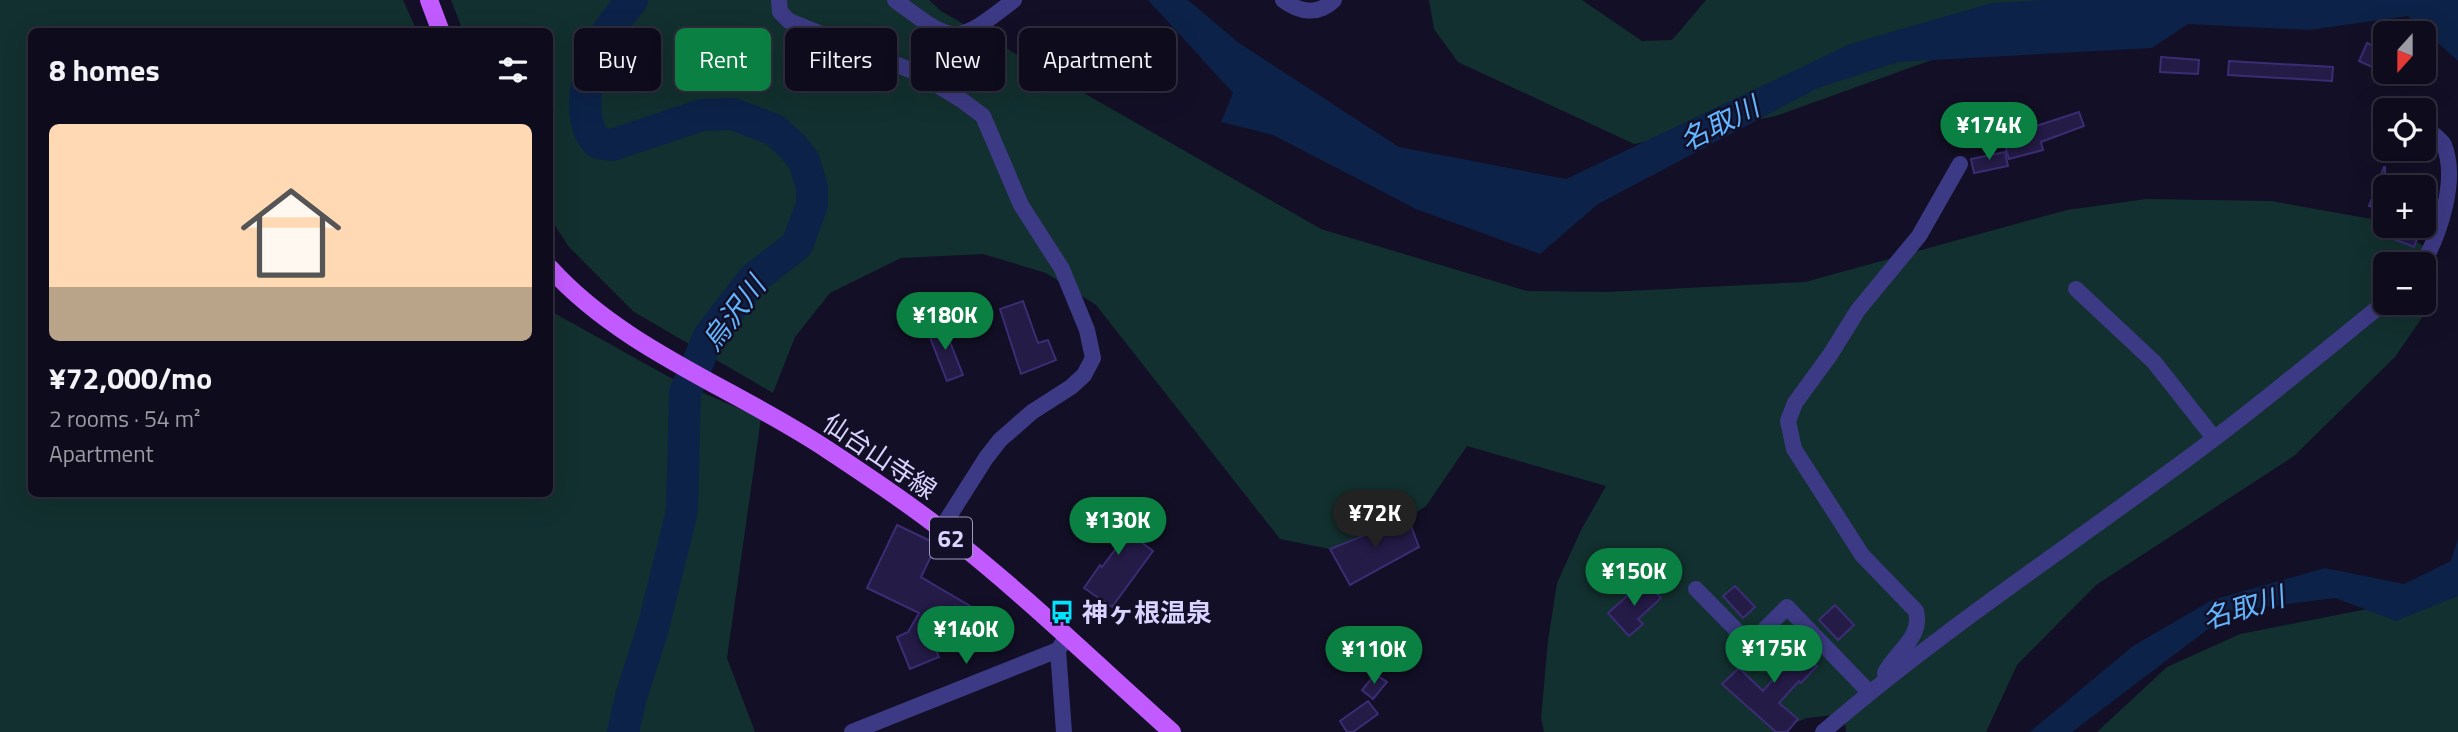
<!DOCTYPE html>
<html lang="en">
<head>
<meta charset="utf-8">
<style>
	:root { --surface:#0e0b1c; --page:#171425; --text:#f1f3f6; --muted:#9b9ba3; --line:#2e2b3b; --accent:#0b8043 }
	body { margin:0; font-family:"Titillium Web","Noto Sans JP",sans-serif; background:var(--page); color:var(--text); height:100vh; display:flex; flex-direction:column; font-size:26px; white-space:nowrap }
	* { box-sizing:border-box; margin:0 }
	p { font-size:23px; color:var(--muted) }
	.icon { flex:none; width:38px; height:38px; fill:none; stroke:currentColor; stroke-width:2; stroke-linecap:round; stroke-linejoin:round }
	.map { position:relative; flex:1; overflow:hidden }
	.panel { position:absolute; left:28px; top:28px; width:525px; height:469px; display:flex; flex-direction:column; background:var(--surface); border-radius:10px; box-shadow:0 7px 28px #0002,0 0 0 2px var(--line) }
	.panel>* { flex:none }
	.banner { position:absolute; left:574px; top:28px; width:665px; height:63px; display:flex; gap:14px }
	.needle { width:46px; rotate:201deg }
	.buttons { position:absolute; left:2373px; top:21px; display:grid; gap:14px }
	.buttons a { display:grid; place-items:center; width:63px; height:63px; border-radius:10px; background:var(--surface); box-shadow:0 7px 28px #0002,0 0 0 2px var(--line); font-size:35px }
	.price { position:absolute; translate:-50% -60px; padding:0 16px; border-radius:24px; background:var(--accent); color:#fff; font-size:23px; line-height:46px; filter:drop-shadow(0 2px 4px #0008) }
	.price::after { content:''; position:absolute; left:50%; top:42px; width:21px; height:16px; margin-left:-10px; background:inherit; clip-path:polygon(0 0,100% 0,50% 100%) }
	.price.current { background:#222; color:#fff }
	ul { padding:0; list-style:none }
	li { display:grid; align-content:center; gap:14px; height:371px; padding:0 21px }
	li+li { border-top:2px solid var(--line) }
	li span { display:grid; place-items:center; height:217px; border-radius:10px; color:#555 }
	li>.icon { margin-inline-start:auto }
	span .icon { width:126px; height:126px; fill:#fffc; stroke-width:1 }
	li b { font-size:30px }
	h2 { display:flex; justify-content:space-between; align-items:center; height:84px; padding:0 21px; font-size:30px }
	.tag { padding:0 24px; border-radius:10px; background:var(--surface); box-shadow:0 7px 28px #0002,0 0 0 2px var(--line); font-size:24px; line-height:63px }
	.tag.current { background:var(--accent); color:#fff }
	.map>svg:first-child { display:block }
	.green { fill:#12302f; fill-rule:evenodd }
	.water { fill:#0c2248 }
	.lines { fill:none; stroke-linecap:round; stroke-linejoin:round }
	.river { stroke:#0c2248; stroke-width:32 }
	.building { fill:#241b47; stroke:#3b2d73; stroke-width:2 }
	.street { stroke:#3d3a85; stroke-width:16 }
	.primary { stroke:#c25bff; stroke-width:18 }
	.labels { text-anchor:middle; dominant-baseline:central; stroke-width:5; stroke-linejoin:round; paint-order:stroke }
	.shield { fill:#130f26; stroke:#9e99be; stroke-width:2 }
	.shield-label { font-size:24px; font-weight:bold; fill:#d9d4ff }
	.street-label { font-size:26px; fill:#d9d4ff; stroke:#130f26 }
	.poi-label { font-size:26px; font-weight:bold; fill:#d9d4ff; stroke:#130f26; text-anchor:start }
	.water-label { font-size:28px; font-style:italic; fill:#62b6ff; stroke:#130f26 }
</style>
</head>
<body>
<div class="map">
<svg width="2458" height="732" viewBox="0 0 2458 732">
	<rect width="100%" height="100%" fill="#130f26"/>
	<path class="green" d="M 0,0 L 403,0 L 417,31 L 32,32 L 32,494 L 550,494 L 550,306 L 556,314 L 678,382 L 761,418 L 727,658 L 755,732 L 0,732 Z
		M 451,0 L 929,0 L 941,11 L 1321,229 L 1527,291 L 1607,292 L 1805,282 L 2067,210 L 2146,199 L 2271,201 L 2383,221 L 2385,226 L 2391,226 L 2430,250 L 2432,303 L 2395,357 L 2294,456 L 2096,585 L 2017,665 L 1986,732 L 1846,732 L 1844,714 L 1807,718 L 1773,732 L 1544,732 L 1541,718 L 1548,641 L 1557,583 L 1581,530 L 1606,486 L 1467,446 L 1426,506 L 1384,534 L 1330,549 L 1280,539 L 1096,305 L 1046,273 L 983,254 L 901,258 L 830,293 L 795,337 L 773,393 L 634,312 L 569,247 L 550,218 L 550,32 L 463,31 ZM 2385,264 L 2424,264 L 2424,303 L 2385,303 Z
		M 1429,0 L 1582,0 L 1642,41 L 1672,40 L 1706,0 L 2099,0 L 1776,116 L 1634,144 L 1458,62 L 1434,29 Z
		M 2458,583 L 2458,732 L 2097,732 L 2167,667 L 2240,634 L 2423,598 Z"/>
	<path class="water" d="M 1148,0 L 1188,0 L 1239,43 L 1399,147 L 1566,179 L 1850,44 L 1992,3 L 2048,0 L 2458,0 L 2458,61 L 2408,16 L 2309,30 L 2188,24 L 2152,48 L 1898,62 L 1818,88 L 1598,204 L 1540,254 L 1416,209 L 1273,135 L 1221,122 L 1233,93 Z
		M 2458,538 L 2458,596 L 2396,621 L 2335,598 L 2232,611 L 2072,732 L 2030,732 L 2133,646 L 2212,600 L 2325,568 L 2404,584 L 2451,561 Z"/>
	<g class="lines">
		<path class="river" d="M 623,732 L 631,697 L 653,628 L 682,511 L 685,393 L 709,336 L 754,278 L 797,245 L 812,205 L 812,188 L 804,161 L 793,147 L 775,130 L 733,114 L 702,115 L 612,145 L 598,143 C 573,116 589,64 606,35 C 613,23 623,12 632,0"/>
	</g>
	<path class="building" d="M 2367,43 L 2385,52 L 2385,73 L 2359,61 Z
		M 2161,57 L 2199,60 L 2198,74 L 2160,72 Z
		M 2229,61 L 2333,67 L 2332,81 L 2228,75 Z
		M 2079,112 L 2084,126 L 2041,142 L 2043,150 L 2009,159 L 2003,138 L 2031,131 L 2030,128 Z
		M 2005,152 L 2008,166 L 1974,173 L 1971,159 Z
		M 2384,167 L 2385,167 L 2385,212 L 2369,206 Z
		M 2401,226 L 2422,226 L 2414,247 L 2396,240 Z
		M 1023,301 L 1038,343 L 1048,340 L 1056,360 L 1021,374 L 1000,309 Z
		M 943,324 L 963,375 L 947,381 L 927,330 Z
		M 1118,498 L 1134,516 L 1121,527 L 1153,551 L 1112,607 L 1084,588 L 1100,565 L 1102,567 L 1120,543 L 1097,516 Z
		M 1408,518 L 1419,547 L 1350,585 L 1330,549 Z
		M 897,525 L 937,544 L 921,577 L 977,610 L 958,644 L 926,625 L 939,657 L 910,669 L 897,637 L 908,632 L 919,613 L 867,588 Z
		M 1645,580 L 1661,598 L 1638,619 L 1643,624 L 1629,636 L 1608,613 Z
		M 1735,586 L 1755,607 L 1743,618 L 1723,596 Z
		M 1835,605 L 1854,625 L 1838,640 L 1819,620 Z
		M 1781,632 L 1817,666 L 1801,683 L 1799,681 L 1779,703 L 1798,719 L 1787,732 L 1776,732 L 1722,684 L 1739,668 L 1763,691 L 1784,667 L 1764,649 Z
		M 1375,674 L 1387,682 L 1373,699 L 1362,690 Z
		M 1368,701 L 1378,714 L 1353,732 L 1347,732 L 1340,721 Z"/>
	<g class="lines">
		<path class="street" d="M 779,0 L 780,12 L 789,21 L 915,72 L 963,101 L 983,116 L 1021,205 L 1062,269 L 1087,330 L 1093,358 L 1084,375 L 1071,387 L 1032,412 L 1000,440 L 986,458 L 941,529
			M 895,0 C 954,44 954,47 1014,0
			M 1283,0 C 1299,12 1318,16 1334,0
			M 2398,106 L 2403,110
			M 2423,264 C 2440,232 2458,180 2444,145 C 2441,138 2430,132 2424,127
			M 2076,289 L 2154,362 L 2214,438
			M 1696,589 L 1750,644 L 1787,607 L 1869,692
			M 1058,650 L 1064,732
			M 1885,673 C 1895,652 1923,638 1916,611 L 1862,555 L 1794,449 L 1788,421 L 1795,403 L 1830,355 L 1858,310 L 1919,236 L 1960,164
			M 852,732 L 1058,650 L 1066,638
			M 1823,732 C 1947,625 2084,537 2215,438 C 2273,394 2328,348 2385,302"/>
		<path class="primary" d="M 429,0 L 441,32
			M 550,268 C 624,350 737,389 828,450 C 866,475 905,501 941,529 C 1022,592 1096,664 1172,732"/>
	</g>
	<defs>
		<g id="bus-bare" transform="scale(1.89)"><path d="M-5-6H5V4H4V6H2V4H-2V6H-4V4H-5ZM-3.5-4V0h7V-4ZM-3.5 1.2v1.5H-2V1.2ZM2 1.2v1.5H3.5V1.2Z" fill="#00e5ff" stroke="#130f26" stroke-width="2.5" paint-order="stroke"/></g>
	</defs>
	<g fill-rule="evenodd">
		<use href="#bus-bare" x="1062" y="612"/>
	</g>
	<g class="labels">
		<rect class="shield" x="930" y="517.5" width="42" height="41" rx="5"/>
		<g class="shield-label">
			<text x="951" y="538">62</text>
		</g>
		<g class="street-label">
			<text transform="translate(880 456) rotate(34)">仙台山寺線</text>
		</g>
		<g class="poi-label">
			<text x="1082" y="612">神ヶ根温泉</text>
		</g>
		<g class="water-label">
			<text transform="translate(1719 123) rotate(-27)">名取川</text>
			<text transform="translate(733 313) rotate(-53)">烏沢川</text>
			<text transform="translate(2243 607) rotate(-17)">名取川</text>
		</g>
	</g>
</svg>
<div class="buttons">
<a><svg class="needle" viewBox="-14 -14 28 28"><path d="M0-13l5 13h-10z" fill="#e53935"/><path d="M0 13l5-13h-10z" fill="#9b9ba3"/></svg></a>
<a><svg class="icon" aria-label="locate" viewBox="0 0 24 24"><circle cx="12" cy="12" r="6"/><path d="M12 2v4M12 18v4M2 12h4M18 12h4"/></svg></a>
<a>+</a>
<a>−</a>
</div>
<b class="price" style="left:1989px;top:162px">¥174K</b>
<b class="price" style="left:945px;top:352px">¥180K</b>
<b class="price current" style="left:1375px;top:550px">¥72K</b>
<b class="price" style="left:1118px;top:557px">¥130K</b>
<b class="price" style="left:1634px;top:608px">¥150K</b>
<b class="price" style="left:966px;top:666px">¥140K</b>
<b class="price" style="left:1774px;top:685px">¥175K</b>
<b class="price" style="left:1374px;top:686px">¥110K</b>
<div class="banner">
<a class="tag">Buy</a>
<a class="tag current">Rent</a>
<a class="tag">Filters</a>
<a class="tag">New</a>
<a class="tag">Apartment</a>
</div>
<section class="panel">
<h2>8 homes<svg class="icon" aria-label="filters" viewBox="0 0 24 24"><path d="M4 7h16M4 17h16"/><circle cx="9" cy="7" r="2"/><circle cx="15" cy="17" r="2"/></svg></h2>
<ul>
<li><span style="background:linear-gradient(#ffd9b3 75%,#b9a48a 0)"><svg class="icon" aria-label="home" viewBox="0 0 24 24"><path d="M3 11l9-7 9 7M6 9v11h12V9"/></svg></span><div><b>¥72,000/mo</b><p>2 rooms · 54 m²</p><p>Apartment</p></div></li>
</ul>
</section>
</div>
</body>
</html>
